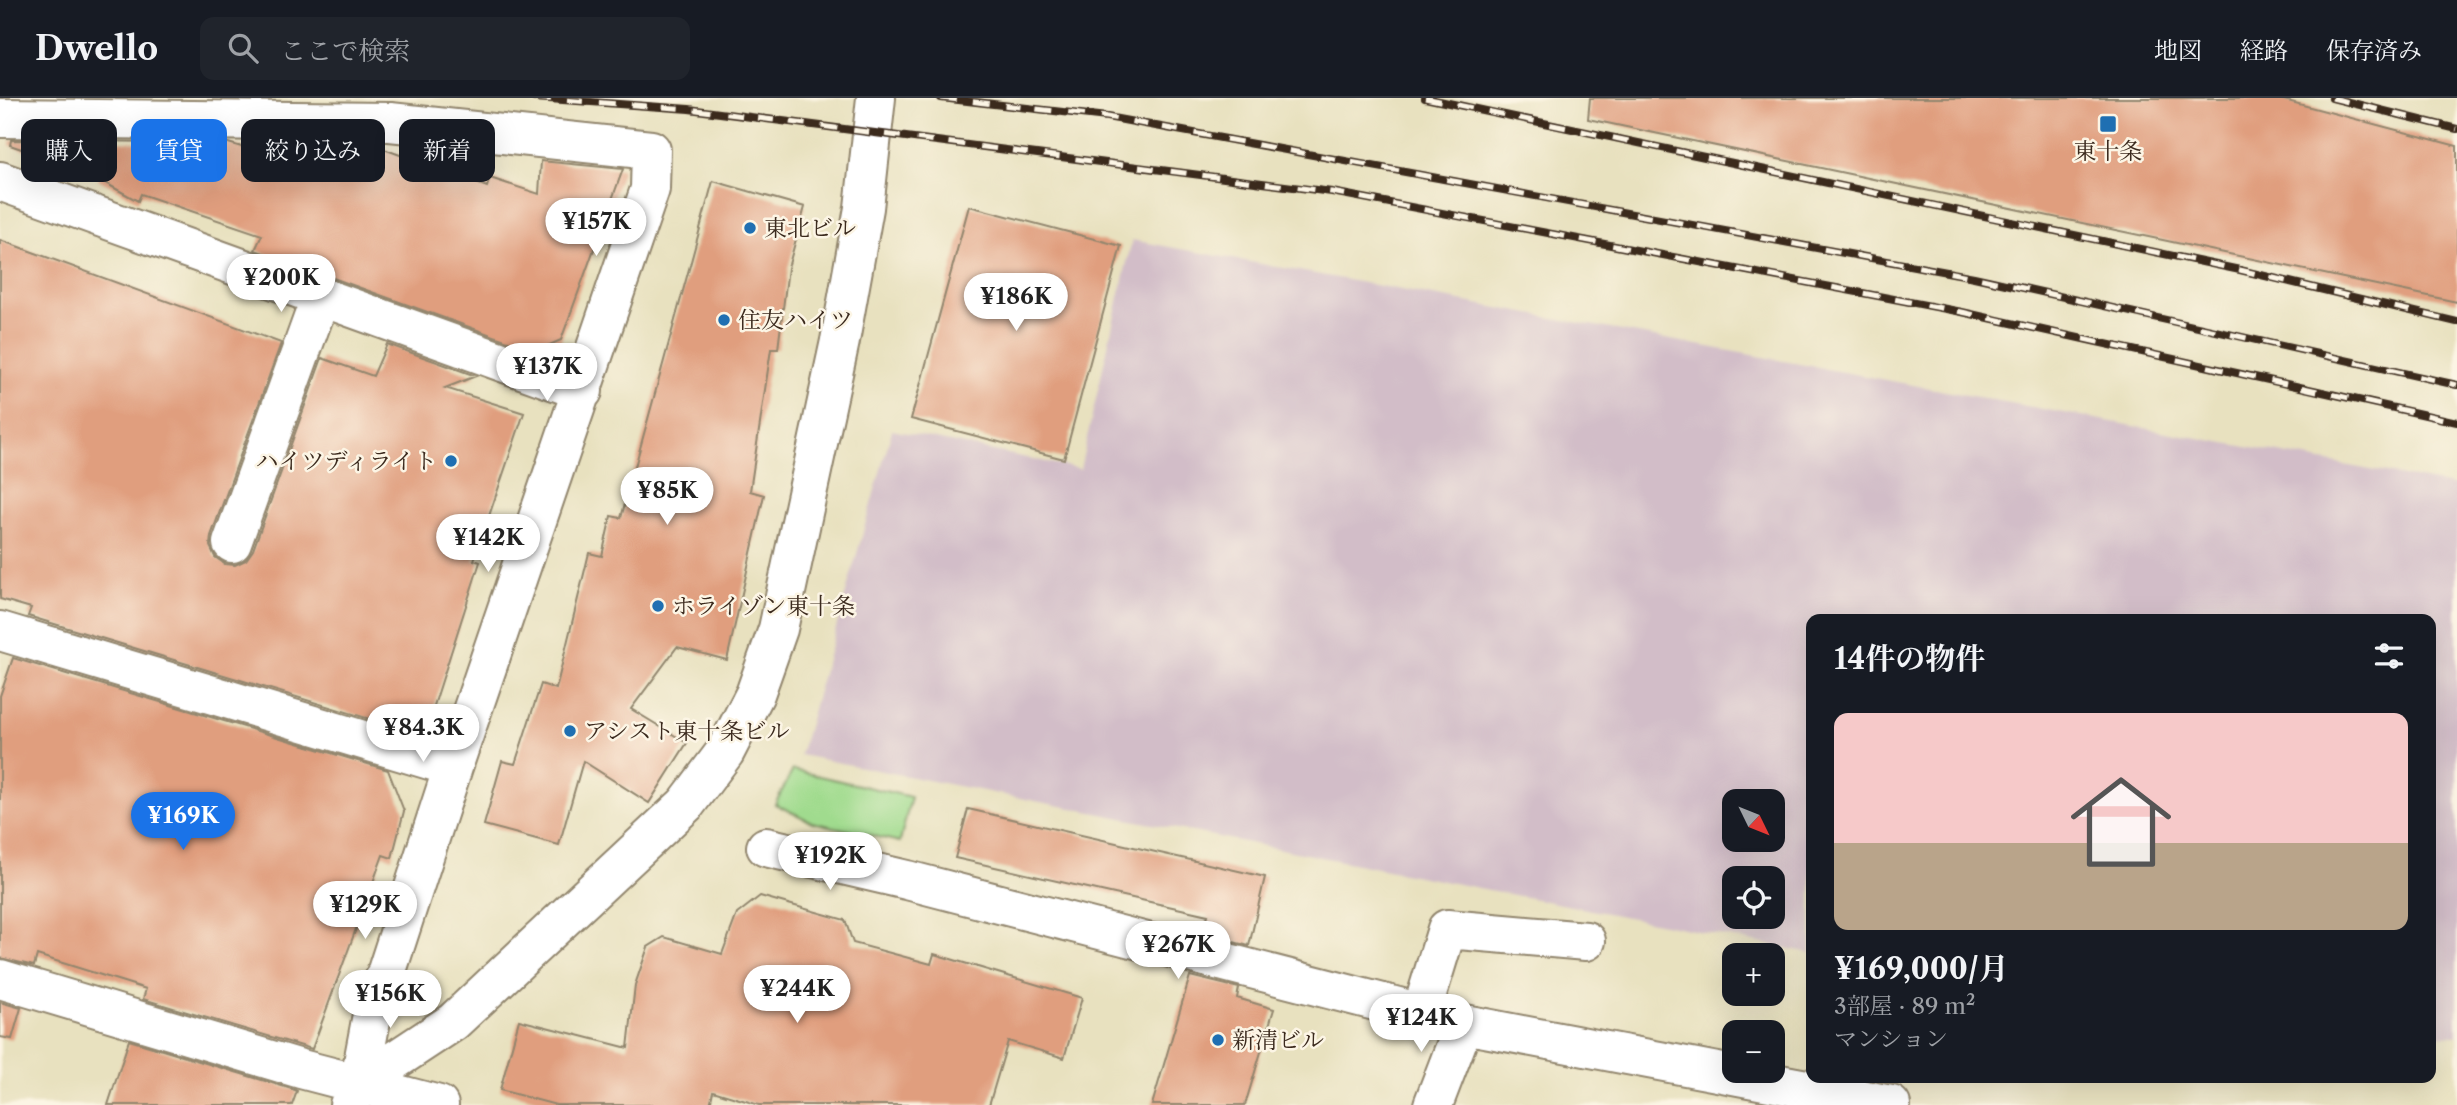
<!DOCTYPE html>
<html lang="ja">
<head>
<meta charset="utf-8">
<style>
	:root { --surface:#171b24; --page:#20242c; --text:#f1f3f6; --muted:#9ea1a6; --line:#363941; --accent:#1a73e8 }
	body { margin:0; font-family:"Libre Caslon Text","Noto Serif JP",serif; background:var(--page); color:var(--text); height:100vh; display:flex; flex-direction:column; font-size:26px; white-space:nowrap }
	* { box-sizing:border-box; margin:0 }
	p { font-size:23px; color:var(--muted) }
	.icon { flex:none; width:38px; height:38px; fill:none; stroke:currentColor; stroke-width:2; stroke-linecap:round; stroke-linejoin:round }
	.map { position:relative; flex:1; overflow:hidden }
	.details { position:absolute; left:1806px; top:516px; width:630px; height:469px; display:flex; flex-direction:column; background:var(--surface); border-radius:14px; box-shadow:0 7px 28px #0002 }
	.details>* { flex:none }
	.top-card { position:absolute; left:21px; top:21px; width:665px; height:63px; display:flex; gap:14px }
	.needle { width:46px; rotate:133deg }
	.controls { position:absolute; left:1722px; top:691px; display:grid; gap:14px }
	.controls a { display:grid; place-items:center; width:63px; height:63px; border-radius:14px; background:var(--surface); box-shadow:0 7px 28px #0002; font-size:35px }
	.price { position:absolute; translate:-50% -60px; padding:0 16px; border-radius:24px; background:#fff; color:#222; font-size:23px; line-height:46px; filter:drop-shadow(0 2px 4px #0008) }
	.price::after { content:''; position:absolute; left:50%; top:42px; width:21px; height:16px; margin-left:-10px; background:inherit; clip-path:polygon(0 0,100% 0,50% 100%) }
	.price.current { background:var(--accent); color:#fff }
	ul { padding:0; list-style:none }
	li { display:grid; align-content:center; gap:14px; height:371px; padding:0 28px }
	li+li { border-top:2px solid var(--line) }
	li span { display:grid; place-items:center; height:217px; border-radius:14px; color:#555 }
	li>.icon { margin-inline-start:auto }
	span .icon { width:126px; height:126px; fill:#fffc; stroke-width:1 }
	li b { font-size:30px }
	h2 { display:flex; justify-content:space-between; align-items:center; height:84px; padding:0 28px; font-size:30px }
	.pill { padding:0 24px; border-radius:14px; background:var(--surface); box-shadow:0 7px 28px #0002; font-size:24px; line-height:63px }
	.pill.current { background:var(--accent); color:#fff }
	header { display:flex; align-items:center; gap:42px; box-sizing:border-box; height:98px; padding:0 35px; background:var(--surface); border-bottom:2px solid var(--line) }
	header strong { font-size:33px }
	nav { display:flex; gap:38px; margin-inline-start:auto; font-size:24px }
	.search { width:490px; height:63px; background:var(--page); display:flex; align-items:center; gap:18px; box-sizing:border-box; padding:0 24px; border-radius:14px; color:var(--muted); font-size:26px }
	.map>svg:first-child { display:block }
	.industrial { fill:#d2bdc8; fill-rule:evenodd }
	.green { fill:#a0db8e; stroke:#6e8256; stroke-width:2 }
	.building { fill:#e09e7e }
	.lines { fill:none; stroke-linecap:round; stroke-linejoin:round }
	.minor-casing { stroke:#92866e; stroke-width:42 }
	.minor { stroke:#fff; stroke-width:38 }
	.rail-casing { stroke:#3b2a1e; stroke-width:8 }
	.rail { stroke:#fcf5e5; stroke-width:5; stroke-dasharray:16; stroke-linecap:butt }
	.poi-dot { fill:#1f6fb2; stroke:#fcf5e5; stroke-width:2.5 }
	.labels { text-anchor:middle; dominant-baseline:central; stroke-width:5; stroke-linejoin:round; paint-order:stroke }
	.poi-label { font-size:23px; fill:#3b2a1e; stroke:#fcf5e5; text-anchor:start }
</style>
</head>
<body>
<header>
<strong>Dwello</strong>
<div class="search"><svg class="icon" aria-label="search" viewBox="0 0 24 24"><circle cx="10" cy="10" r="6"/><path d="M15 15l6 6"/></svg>ここで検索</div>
<nav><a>地図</a><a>経路</a><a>保存済み</a></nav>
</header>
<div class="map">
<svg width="2457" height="1007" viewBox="0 0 2457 1007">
	<rect width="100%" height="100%" fill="#fcf5e5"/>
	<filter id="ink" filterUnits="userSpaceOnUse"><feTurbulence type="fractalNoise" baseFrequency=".0143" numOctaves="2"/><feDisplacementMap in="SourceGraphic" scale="14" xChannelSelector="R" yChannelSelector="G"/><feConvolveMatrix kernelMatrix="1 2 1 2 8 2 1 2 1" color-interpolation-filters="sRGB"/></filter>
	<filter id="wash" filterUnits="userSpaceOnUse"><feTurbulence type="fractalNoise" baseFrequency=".00686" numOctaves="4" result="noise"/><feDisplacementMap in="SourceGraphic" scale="28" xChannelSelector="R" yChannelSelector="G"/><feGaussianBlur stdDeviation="1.57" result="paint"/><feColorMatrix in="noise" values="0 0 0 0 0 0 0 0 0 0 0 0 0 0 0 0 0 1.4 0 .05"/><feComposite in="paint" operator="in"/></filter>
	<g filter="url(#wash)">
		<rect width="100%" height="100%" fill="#e8e1bf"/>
		<path class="industrial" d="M 1132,142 L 2457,388 L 2457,938 L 2431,937 L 2431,522 L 1811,522 L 1811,855 L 800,657 L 892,332 L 1080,371 ZM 1734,704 L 1773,704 L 1773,742 L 1734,742 ZM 1734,780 L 1773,780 L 1773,819 L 1734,819 Z"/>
		<path class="green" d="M 793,672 L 911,699 L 900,744 L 812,724 L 775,706 Z"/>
		<g id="blocks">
			<path class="building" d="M 1590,0 L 2276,0 L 2457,48 L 2457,204 L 1588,21 Z
				M 11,42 L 163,44 L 175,49 L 177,44 L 187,44 L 207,51 L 210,44 L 225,44 L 265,56 L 269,45 L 285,45 L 317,58 L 321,48 L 333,53 L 336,45 L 368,58 L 373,47 L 487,89 L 490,80 L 539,96 L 541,63 L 623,71 L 561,242 L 536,253 L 255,152 L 262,137 L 141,96 L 138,103 L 98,81 L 99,78 L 10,47 Z
				M 713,83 L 805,109 L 788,170 L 778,251 L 771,251 L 750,393 L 764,397 L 727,562 L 677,549 L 631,611 L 687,645 L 649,705 L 583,663 L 559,747 L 484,727 L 502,663 L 515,666 L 541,586 L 556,591 L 589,455 L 602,458 L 611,418 L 621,420 Z
				M 969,108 L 1121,148 L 1064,361 L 911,321 Z
				M 0,142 L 281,245 L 211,438 L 210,448 L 215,459 L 225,466 L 235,467 L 246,462 L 253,452 L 322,260 L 373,278 L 387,246 L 476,278 L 445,290 L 524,315 L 474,462 L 480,464 L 431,617 L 403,631 L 28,518 L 31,510 L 0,501 Z
				M 13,560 L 388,672 L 404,713 L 392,760 L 383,757 L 312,951 L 143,901 L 146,891 L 37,857 L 34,868 L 0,860 L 0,598 Z
				M 968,711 L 1265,779 L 1249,848 L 1202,836 L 1208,817 L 955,760 Z
				M 760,798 L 845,822 L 853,845 L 931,866 L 934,856 L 1082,900 L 1064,960 L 1008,943 L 989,1007 L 759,1007 L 713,993 L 710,1007 L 556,1007 L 500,992 L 519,922 L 628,950 L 635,887 L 648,849 L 664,839 L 722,856 L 737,816 Z
				M 1190,878 L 1239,890 L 1237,900 L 1274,911 L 1245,1007 L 1152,1007 Z
				M 0,904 L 21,910 L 12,941 L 0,939 Z
				M 129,942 L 295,992 L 297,993 L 292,1007 L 108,1007 Z"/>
		</g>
	</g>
	<g filter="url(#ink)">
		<use href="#blocks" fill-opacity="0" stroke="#92866e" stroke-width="2"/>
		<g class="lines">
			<g class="minor-casing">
				<path id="minor" d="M 0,20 L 390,24 L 651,52 L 650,91 L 453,669 L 371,922 L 359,986 L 349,1007
					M 0,83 L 583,293
					M 232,445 L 321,198
					M 0,533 L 453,669
					M 766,749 L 907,782 L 1464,926 L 1891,1007
					M 0,881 L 301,971 L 439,1007
					M 1421,916 L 1447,831 L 1586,843
					M 359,986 L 453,924 L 686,706 L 725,654 L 755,596 L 778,531 L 840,243 L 864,110 L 876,0
					M 1433,1007 L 1464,926"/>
			</g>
			<use href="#minor" class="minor"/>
			<g class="rail-casing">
				<path id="rail" d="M 535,0 L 689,11 L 1332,94 L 1962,214 L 2457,324
					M 941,0 L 1107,19 L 1974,179 L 2457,287
					M 1425,0 L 2240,172 L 2457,224
					M 2332,0 L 2457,31"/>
			</g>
			<use href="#rail" class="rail"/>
		</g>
	</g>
	<g class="poi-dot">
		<rect x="2099" y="17" width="18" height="18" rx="3.5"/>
		<circle cx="750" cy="130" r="7"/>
		<circle cx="724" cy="222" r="7"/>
		<circle cx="451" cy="363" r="7"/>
		<circle cx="658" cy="508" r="7"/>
		<circle cx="570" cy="633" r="7"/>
		<circle cx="1218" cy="942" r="7"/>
	</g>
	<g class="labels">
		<g class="poi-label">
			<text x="2108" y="53" text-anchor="middle">東十条</text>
			<text x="764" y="130">東北ビル</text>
			<text x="738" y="222">住友ハイツ</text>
			<text x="437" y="363" text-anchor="end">ハイツディライト</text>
			<text x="672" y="508">ホライゾン東十条</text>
			<text x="584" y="633">アシスト東十条ビル</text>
			<text x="1232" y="942">新清ビル</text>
		</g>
	</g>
</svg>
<div class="controls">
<a><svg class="needle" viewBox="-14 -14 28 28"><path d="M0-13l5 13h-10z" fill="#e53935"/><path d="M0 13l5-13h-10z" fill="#9ea1a6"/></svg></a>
<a><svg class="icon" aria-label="locate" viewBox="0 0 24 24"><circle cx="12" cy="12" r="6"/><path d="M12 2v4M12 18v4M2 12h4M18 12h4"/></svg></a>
<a>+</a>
<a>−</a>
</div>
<b class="price" style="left:596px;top:160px">¥157K</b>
<b class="price" style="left:281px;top:216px">¥200K</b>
<b class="price" style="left:1016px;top:235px">¥186K</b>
<b class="price" style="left:547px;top:305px">¥137K</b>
<b class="price" style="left:667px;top:429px">¥85K</b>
<b class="price" style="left:488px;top:476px">¥142K</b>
<b class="price" style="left:423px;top:666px">¥84.3K</b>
<b class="price current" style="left:183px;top:754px">¥169K</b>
<b class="price" style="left:830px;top:794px">¥192K</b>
<b class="price" style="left:365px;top:843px">¥129K</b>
<b class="price" style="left:1178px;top:883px">¥267K</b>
<b class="price" style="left:797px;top:927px">¥244K</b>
<b class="price" style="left:390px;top:932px">¥156K</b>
<b class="price" style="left:1421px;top:956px">¥124K</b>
<div class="top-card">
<a class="pill">購入</a>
<a class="pill current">賃貸</a>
<a class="pill">絞り込み</a>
<a class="pill">新着</a>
</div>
<section class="details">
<h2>14件の物件<svg class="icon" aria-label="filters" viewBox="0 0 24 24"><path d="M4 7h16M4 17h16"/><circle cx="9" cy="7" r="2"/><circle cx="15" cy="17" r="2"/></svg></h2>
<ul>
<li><span style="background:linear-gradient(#f6c9c9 60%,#b9a48a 0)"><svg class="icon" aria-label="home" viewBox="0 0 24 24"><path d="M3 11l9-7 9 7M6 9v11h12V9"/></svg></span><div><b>¥169,000/月</b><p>3部屋 · 89 m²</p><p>マンション</p></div></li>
</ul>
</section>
</div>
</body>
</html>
